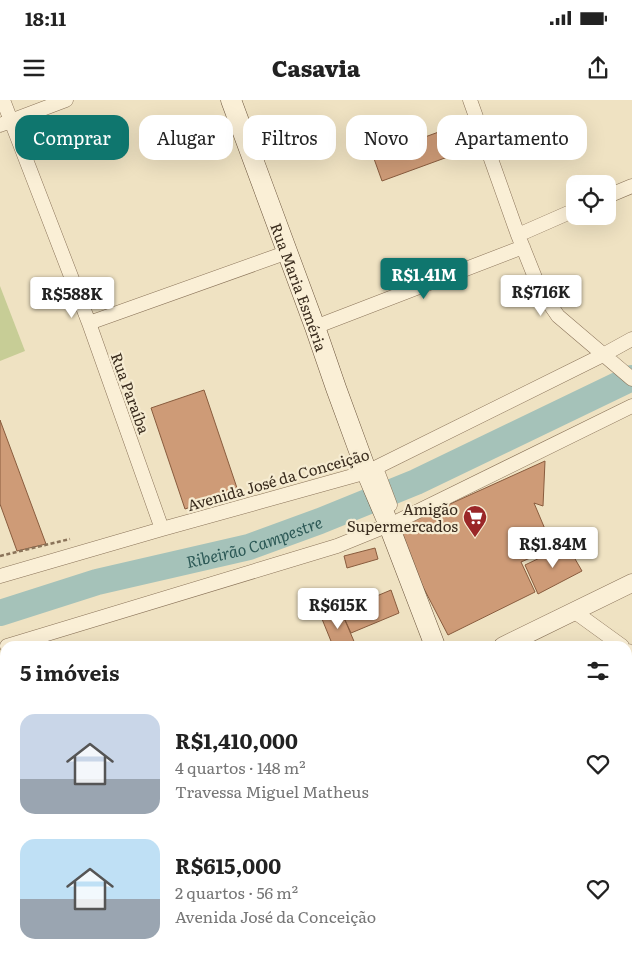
<!DOCTYPE html>
<html lang="pt">
<head>
<meta charset="utf-8">
<style>
	:root { --surface:#fff; --page:#f6f6f6; --text:#222; --muted:#767676; --accent:#0f766e }
	body { margin:0; font-family:Literata,serif; background:var(--page); color:var(--text); height:100vh; display:flex; flex-direction:column; font-size:19px; white-space:nowrap }
	* { box-sizing:border-box; margin:0 }
	p { font-size:16px; color:var(--muted) }
	.icon { flex:none; width:28px; height:28px; fill:none; stroke:currentColor; stroke-width:2; stroke-linecap:round; stroke-linejoin:round }
	.map { position:relative; flex:1; overflow:hidden }
	.sheet { position:absolute; left:0px; top:541px; width:632px; height:321px; display:flex; flex-direction:column; background:var(--surface); border-radius:15px 15px 0 0; box-shadow:0 5px 20px #0002 }
	.sheet>* { flex:none }
	.top-card { position:absolute; left:15px; top:15px; width:602px; height:45px; display:flex; gap:10px }
	.controls { position:absolute; left:566px; top:75px; display:grid; gap:10px }
	.controls a { display:grid; place-items:center; width:50px; height:50px; border-radius:10px; background:var(--surface); box-shadow:0 5px 20px #0002; font-size:25px }
	.price { position:absolute; translate:-50% -42px; padding:0 11px; border-radius:5px; background:#fff; color:#222; font-size:16px; line-height:32px; filter:drop-shadow(0 1px 2px #0008) }
	.price::after { content:''; position:absolute; left:50%; top:30px; width:15px; height:11px; margin-left:-8px; background:inherit; clip-path:polygon(0 0,100% 0,50% 100%) }
	.price.on { background:var(--accent); color:#fff }
	ul { padding:0; list-style:none }
	li { display:flex; align-items:center; gap:15px; height:125px; padding:0 20px }
	li span { display:grid; place-items:center; flex:none; width:140px; height:100px; border-radius:15px; color:#555 }
	li>.icon { margin-inline-start:auto }
	span .icon { width:60px; height:60px; fill:#fffc; stroke-width:1 }
	li b { font-size:21px }
	h2 { display:flex; justify-content:space-between; align-items:center; height:60px; padding:0 20px; font-size:21px }
	.tag { padding:0 18px; border-radius:15px; background:var(--surface); box-shadow:0 5px 20px #0002; font-size:18px; line-height:45px }
	.tag.on { background:var(--accent); color:#fff }
	.status { display:flex; justify-content:space-between; align-items:center; height:35px; padding:0 25px; background:var(--surface); direction:ltr }
	.status svg { height:14px; fill:currentColor }
	header { display:flex; justify-content:space-between; align-items:center; height:65px; padding:0 20px; background:var(--surface); font-size:22px; font-weight:800 }
	.map>svg:first-child { display:block }
	.green { fill:#c7cd96 }
	.lines { fill:none; stroke-linecap:round; stroke-linejoin:round }
	.river { stroke:#a5c2b9; stroke-width:26 }
	.building { fill:#ce9b77; stroke:#895c3e }
	.minor-casing { stroke:#8a7359; stroke-width:15 }
	.tertiary-casing { stroke:#8a7359; stroke-width:19 }
	.secondary-casing { stroke:#6b543c; stroke-width:21 }
	.path { stroke:#8a7359; stroke-width:2.5; stroke-dasharray:4 2.5; stroke-linecap:butt }
	.minor { stroke:#faefd6; stroke-width:14 }
	.tertiary { stroke:#faefd6; stroke-width:18 }
	.secondary { stroke:#faefd6; stroke-width:20 }
	.labels { text-anchor:middle; dominant-baseline:central; stroke-width:4.5; stroke-linejoin:round; paint-order:stroke }
	.street-label { font-size:15px; fill:#392b1d; stroke:#f6ecd2 }
	.poi-label { font-size:15px; fill:#392b1d; stroke:#f6ecd2; text-anchor:end }
	.water-label { font-size:16px; font-style:italic; fill:#2c5956; stroke:#f6ecd2 }
</style>
</head>
<body>
<div class="status"><b>18:11</b><svg viewBox="0 0 49 12"><path d="M0 12V9h3v3zM5 12V6h3v6zM10 12V3h3v9zM15 12V0h3v12zM26 1h20v11H26zM47 4h2v5h-2z"/></svg></div>
<header><svg class="icon" aria-label="menu" viewBox="0 0 24 24"><path d="M4 6h16M4 12h16M4 18h16"/></svg>Casavia<svg class="icon" aria-label="share" viewBox="0 0 24 24"><path d="M12 15V3M7 8l5-5 5 5M5 13v7h14v-7"/></svg></header>
<div class="map">
<svg width="632" height="862" viewBox="0 0 632 862">
	<rect width="100%" height="100%" fill="#efe2c2"/>
	<path class="green" d="M 0,186 L 25,251 L 0,261 Z"/>
	<g class="lines">
		<path class="river" id="s1" d="M 0,513 L 97,482 L 249,447 L 320,421 L 416,382 L 632,278"/>
	</g>
	<path class="building" d="M 466,22 L 475,47 L 382,81 L 373,56 Z
		M 204,290 L 238,391 L 185,409 L 151,308 Z
		M 0,320 L 46,444 L 17,451 L 0,404 Z
		M 545,361 L 543,406 L 534,403 L 553,448 L 521,462 L 535,492 L 448,535 L 421,483 L 397,428 Z
		M 567,445 L 582,471 L 538,494 L 525,465 Z
		M 375,448 L 378,459 L 347,468 L 344,456 Z
		M 391,490 L 399,513 L 351,533 L 341,511 Z
		M 341,511 L 356,546 L 333,546 L 322,519 Z"/>
	<g class="lines">
		<g class="minor-casing">
			<path id="minor" d="M 3,0 L 89,223 L 162,429
				M 470,0 L 518,135 L 540,190 L 558,216 L 632,279
				M 0,25 L 66,0
				M 608,96 L 632,86
				M 518,135 L 575,110
				M 89,223 L 288,152
				M 315,227 L 523,147
				M 376,368 L 390,405
				M 0,476 L 162,429 L 367,372 L 603,255 L 632,239
				M 575,512 L 622,546
				M 7,546 L 337,446 L 396,422 L 632,306
				M 628,551 L 632,554
				M 0,690 L 5,697
				M 0,795 L 5,791
				M 116,858 L 119,862
				M 143,862 L 149,858
				M 627,862 L 632,858"/>
		</g>
		<g class="tertiary-casing">
			<path id="tertiary" d="M 503,546 L 632,483"/>
		</g>
		<g class="secondary-casing">
			<g id="secondary">
				<path id="s2" d="M 231,0 L 315,227 L 336,288 L 369,378 L 386,418 L 435,546"/>
				<path d="M 0,594 L 5,594"/>
				<path d="M 628,821 L 632,828"/>
				<path d="M 379,862 L 378,861 L 383,858"/>
			</g>
		</g>
		<path class="path" d="M 0,456 L 70,439
			M 0,744 L 5,745"/>
		<use href="#minor" class="minor"/>
		<use href="#tertiary" class="tertiary"/>
		<use href="#secondary" class="secondary"/>
	</g>
	<defs>
		<g id="supermarket-pin" transform="scale(1.25)"><path d="M0 17L-7.5 6A9.5 9.5 0 1 1 7.5 6Z" fill="#9a2728" stroke="#f6ecd2"/><path d="M-6-5.5h2.5l.6 2H6L4.5 2H-2.5L-4.4-4H-6ZM-1.5 3.2a1.3 1.3 0 1 0 .1 0ZM3 3.2a1.3 1.3 0 1 0 .1 0Z" fill="#fff"/></g>
	</defs>
	<g fill-rule="evenodd">
		<use href="#supermarket-pin" x="475" y="417"/>
	</g>
	<g class="labels">
		<g class="street-label">
			<text stroke="none"><textPath href="#s2" startOffset="199">Rua Maria Esméria</textPath></text>
			<text transform="translate(131 293) rotate(70)">Rua Paraíba</text>
			<text transform="translate(278 379) rotate(-16)">Avenida José da Conceição</text>
		</g>
		<g class="poi-label">
			<text x="458" y="408">Amigão<tspan x="458" dy="17">Supermercados</tspan></text>
		</g>
		<g class="water-label">
			<text stroke="none"><textPath href="#s1" startOffset="264">Ribeirão Campestre</textPath></text>
		</g>
	</g>
</svg>
<div class="controls">
<a><svg class="icon" aria-label="locate" viewBox="0 0 24 24"><circle cx="12" cy="12" r="6"/><path d="M12 2v4M12 18v4M2 12h4M18 12h4"/></svg></a>
</div>
<b class="price on" style="left:424px;top:200px">R$1.41M</b>
<b class="price" style="left:541px;top:217px">R$716K</b>
<b class="price" style="left:72px;top:219px">R$588K</b>
<b class="price" style="left:553px;top:469px">R$1.84M</b>
<b class="price" style="left:338px;top:530px">R$615K</b>
<div class="top-card">
<a class="tag on">Comprar</a>
<a class="tag">Alugar</a>
<a class="tag">Filtros</a>
<a class="tag">Novo</a>
<a class="tag">Apartamento</a>
</div>
<section class="sheet">
<h2>5 imóveis<svg class="icon" aria-label="filters" viewBox="0 0 24 24"><path d="M4 7h16M4 17h16"/><circle cx="9" cy="7" r="2"/><circle cx="15" cy="17" r="2"/></svg></h2>
<ul>
<li><span style="background:linear-gradient(#c9d6e8 65%,#9aa5b1 0)"><svg class="icon" aria-label="home" viewBox="0 0 24 24"><path d="M3 11l9-7 9 7M6 9v11h12V9"/></svg></span><div><b>R$1,410,000</b><p>4 quartos · 148 m²</p><p>Travessa Miguel Matheus</p></div><svg class="icon" aria-label="heart" viewBox="0 0 24 24"><path d="M12 20l-8-8c-3-5 5-10 8-4 3-6 11-1 8 4z"/></svg></li>
<li><span style="background:linear-gradient(#bfe0f5 60%,#9aa5b1 0)"><svg class="icon" aria-label="home" viewBox="0 0 24 24"><path d="M3 11l9-7 9 7M6 9v11h12V9"/></svg></span><div><b>R$615,000</b><p>2 quartos · 56 m²</p><p>Avenida José da Conceição</p></div><svg class="icon" aria-label="heart" viewBox="0 0 24 24"><path d="M12 20l-8-8c-3-5 5-10 8-4 3-6 11-1 8 4z"/></svg></li>
</ul>
</section>
</div>
</body>
</html>
